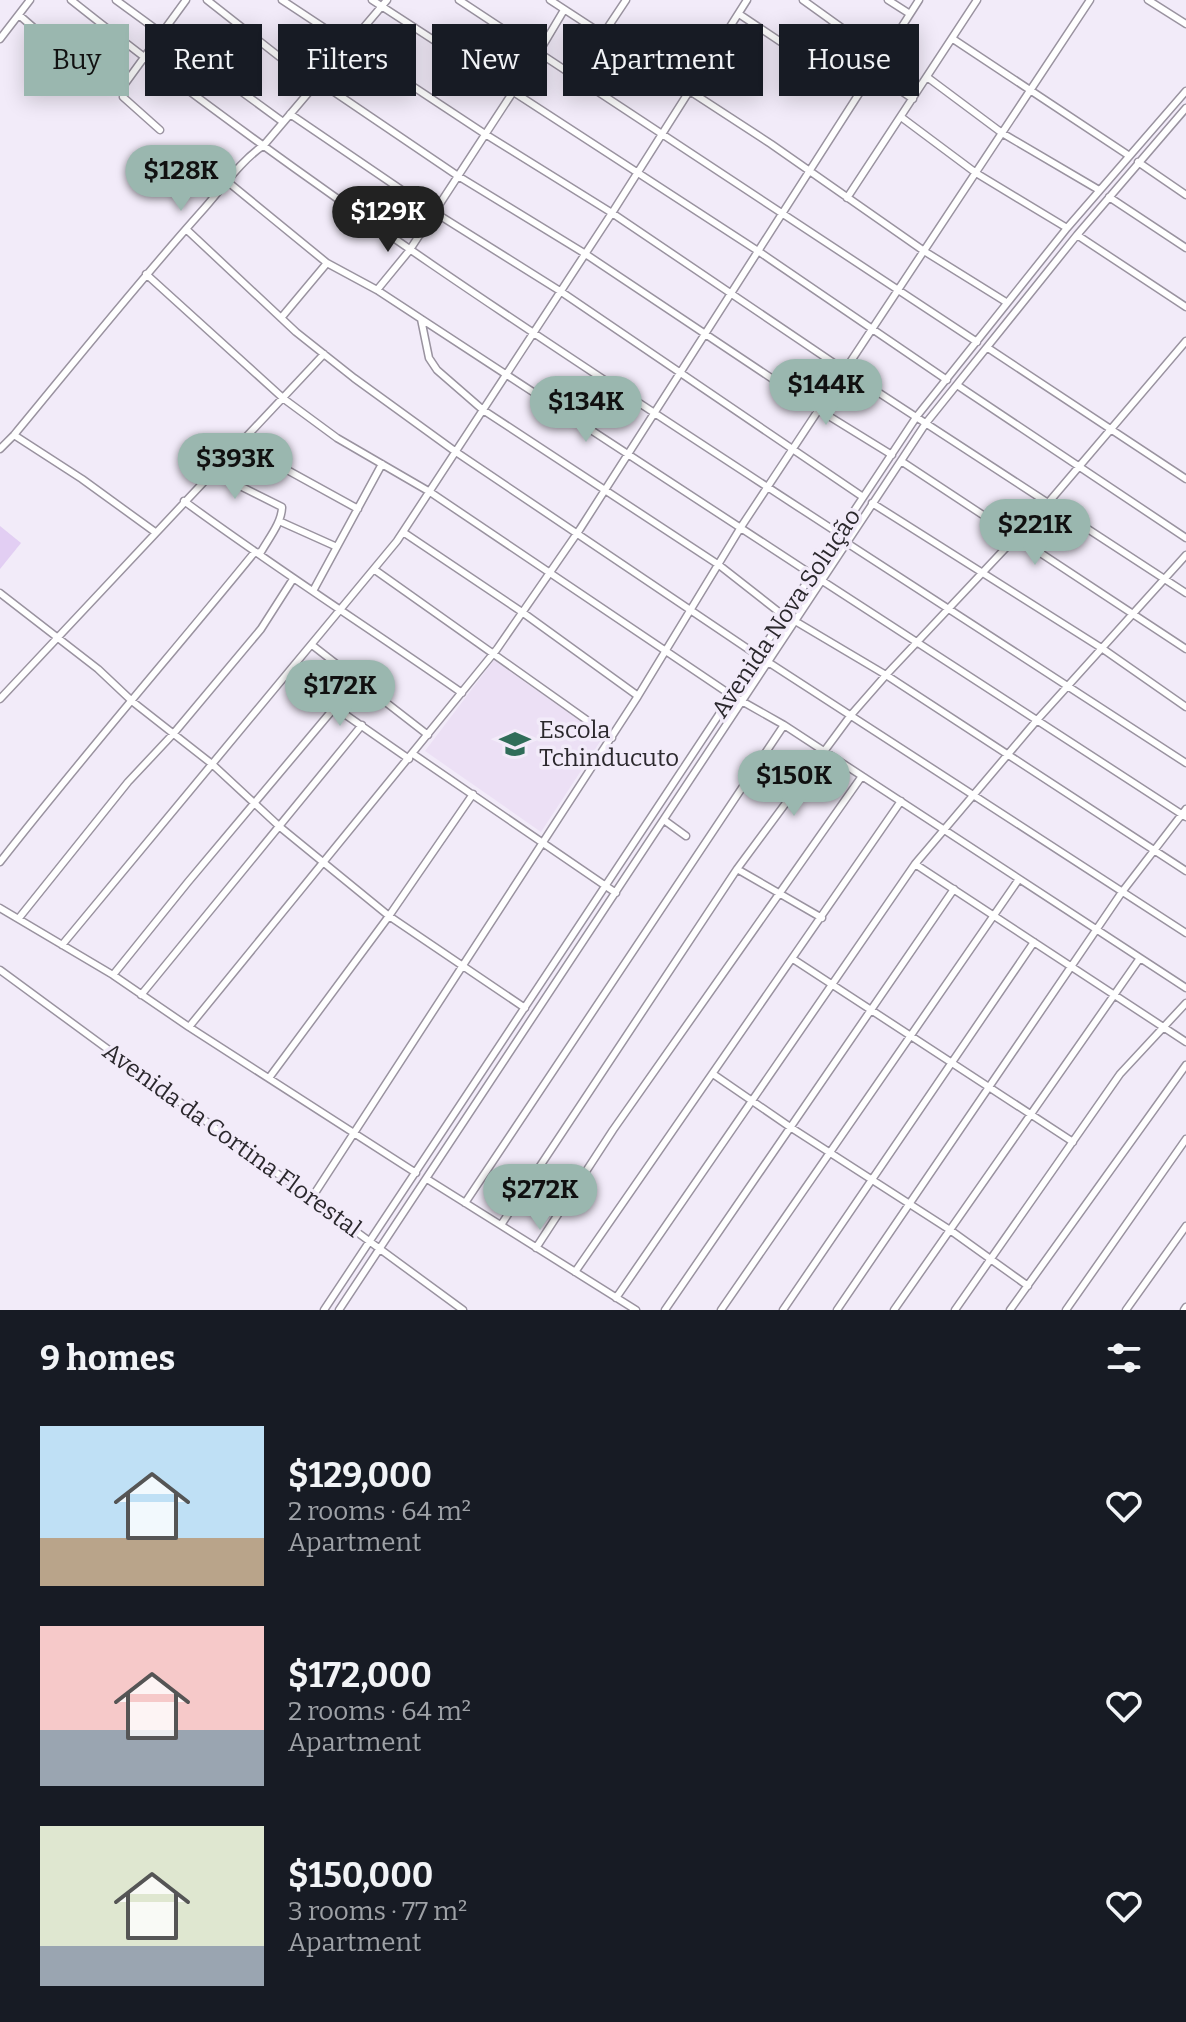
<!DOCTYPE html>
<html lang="en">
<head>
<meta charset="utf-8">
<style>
	:root { --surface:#171b24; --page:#242831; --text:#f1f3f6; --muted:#9ea1a6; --accent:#9ab7af }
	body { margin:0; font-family:Bitter,serif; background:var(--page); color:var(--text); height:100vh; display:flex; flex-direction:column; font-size:30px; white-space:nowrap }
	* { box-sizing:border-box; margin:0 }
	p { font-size:26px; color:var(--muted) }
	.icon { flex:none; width:44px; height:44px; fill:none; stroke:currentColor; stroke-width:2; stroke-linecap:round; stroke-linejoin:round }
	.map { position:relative; height:1310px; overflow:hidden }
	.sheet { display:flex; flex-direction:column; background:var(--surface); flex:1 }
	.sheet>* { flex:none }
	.top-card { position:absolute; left:24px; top:24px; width:1138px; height:72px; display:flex; gap:16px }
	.price { position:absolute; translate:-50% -68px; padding:0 18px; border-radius:28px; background:var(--accent); color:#111; font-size:26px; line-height:52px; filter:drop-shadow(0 2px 4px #0008) }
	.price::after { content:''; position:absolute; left:50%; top:48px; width:24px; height:18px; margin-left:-12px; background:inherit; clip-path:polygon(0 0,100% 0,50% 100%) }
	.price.selected { background:#222; color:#fff }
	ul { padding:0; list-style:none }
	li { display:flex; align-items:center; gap:24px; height:200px; padding:0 40px }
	li span { display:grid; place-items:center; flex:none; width:224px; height:160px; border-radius:0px; color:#555 }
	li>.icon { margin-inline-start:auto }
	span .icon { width:96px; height:96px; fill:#fffc; stroke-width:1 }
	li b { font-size:34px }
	h2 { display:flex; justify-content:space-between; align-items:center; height:96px; padding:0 40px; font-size:34px }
	.tag { padding:0 28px; border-radius:0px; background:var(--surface); box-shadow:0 4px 20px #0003; font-size:28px; line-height:72px }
	.tag.selected { background:var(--accent); color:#111 }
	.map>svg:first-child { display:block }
	.built { fill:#ece0f5 }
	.green { fill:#e2cef3 }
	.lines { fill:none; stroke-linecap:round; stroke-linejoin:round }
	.minor-casing { stroke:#9a93a0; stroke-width:9 }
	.minor { stroke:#fff; stroke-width:6 }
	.labels { text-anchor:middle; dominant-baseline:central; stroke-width:7; stroke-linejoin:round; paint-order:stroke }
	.street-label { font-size:24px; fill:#2b282d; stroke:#f2ebf9 }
	.poi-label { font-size:24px; fill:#2b282d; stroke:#f2ebf9; text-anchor:start }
</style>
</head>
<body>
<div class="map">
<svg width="1186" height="1310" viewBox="0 0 1186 1310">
	<rect width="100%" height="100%" fill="#f2ebf9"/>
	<path class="built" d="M 494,660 L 603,737 L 541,832 L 425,751 Z"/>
	<path class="green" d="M 0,526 L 21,543 L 0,569 Z"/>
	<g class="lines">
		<g class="minor-casing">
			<path id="minor" d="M 71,0 C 315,194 577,363 838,533
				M 116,0 L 283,122
				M 207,0 L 314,84
				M 282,0 L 485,134 L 612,213 L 844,370 L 1186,593
				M 372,0 L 758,251 L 947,380
				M 459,0 L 977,342
				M 550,0 L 771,144 L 924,251 L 1006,302
				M 803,0 L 881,56
				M 888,0 L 910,14
				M 1148,0 L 1186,24
				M 739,14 L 857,93
				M 19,15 L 65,55 L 114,89 L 124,85 L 186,0
				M 602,36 L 626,0
				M 0,39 L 30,0
				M 953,39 L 1128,155
				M 872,71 L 913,99
				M 927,77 L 1002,133 L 1099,190
				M 318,81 L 458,176 L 584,253 L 819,410 L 892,455
				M 123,97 L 160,130
				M 290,114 L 434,212 L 560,291 L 863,497
				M 901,117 L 976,173 L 1067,228
				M 1138,162 L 1186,195
				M 228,182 L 327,263 L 377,290 L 811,574
				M 1109,197 L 1186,248
				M 847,198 L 977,0
				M 186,229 L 296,332 L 354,378 L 456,452 L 757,655
				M 1077,235 L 1186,307
				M 146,274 L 284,399 L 337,438 L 430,492 L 731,695 L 784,725 L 1186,988
				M 377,290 L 409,251 L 539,52 L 564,10
				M 281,318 L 327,263
				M 421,319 L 429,358 L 437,370 L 483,410 L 719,565 L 784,616
				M 988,348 L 1186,479
				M 957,385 L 1186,538
				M 14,435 L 82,479 L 155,532
				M 240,444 L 358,509
				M 0,449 L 14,435 C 76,360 136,285 201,212 C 222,189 239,162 264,145 L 387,0
				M 901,461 L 1186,649
				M 184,501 C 275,568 369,628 462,693
				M 872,503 L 1103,649 L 1186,707
				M 279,521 L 337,547
				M 403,532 L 522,612 L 638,696
				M 847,543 L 1186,763
				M 375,570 L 612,738
				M 821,580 L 1186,817
				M 313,591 L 382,464
				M 0,593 L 98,669 L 133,702 L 212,764 L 280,827 L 389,916 L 525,1008
				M 795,621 L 886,675 L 1186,871
				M 312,645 L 428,735
				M 768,662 L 1186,933
				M 287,674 L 409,759
				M 0,699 L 324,354
				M 413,754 L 616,893
				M 664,820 L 686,836
				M 0,862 C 82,757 170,656 254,553 L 261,552 C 269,538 282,522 282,507 L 212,472
				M 915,864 L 1186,1042
				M 737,869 L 822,918
				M 0,908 L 113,975 L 189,1027 L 416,1173
				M 19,918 L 128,782 L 174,733 L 261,629 L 293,579
				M 62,945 L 397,541 L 612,213 L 747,0
				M 793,959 L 1073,1142
				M 0,970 L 463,1310
				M 113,975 L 188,882 L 335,707
				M 141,995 L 362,725
				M 189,1027 L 497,649 L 580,529 L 919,0
				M 713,1074 L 790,1127 L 950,1230 L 1028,1286
				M 269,1078 L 389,916 L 473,794
				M 427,1179 L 636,1310
				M 311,1199 L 638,696 L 741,527 L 1090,0
				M 465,1203 L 784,725
				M 501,1225 L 737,869 L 851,715 L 886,675 L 1048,503 L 1186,341
				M 536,1248 L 613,1130 L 862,776
				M 575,1272 L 901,801
				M 616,1298 L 915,864 L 1037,720 L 1186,555
				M 324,1310 L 917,416 L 1067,228 L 1186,91
				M 339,1310 L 926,423 L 1077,235 L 1186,108
				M 665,1310 L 954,889
				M 721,1310 L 1019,879
				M 783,1310 L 1034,942
				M 837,1310 L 1122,892 L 1186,809
				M 894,1310 L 1140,958
				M 955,1310 L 1120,1074 L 1186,1003
				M 1010,1310 L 1186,1065
				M 1066,1310 L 1186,1139
				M 1126,1310 L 1186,1226
				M 1184,1310 L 1186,1307"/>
		</g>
		<use href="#minor" class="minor"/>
	</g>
	<defs>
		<g id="school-bare" transform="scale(2.4)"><path d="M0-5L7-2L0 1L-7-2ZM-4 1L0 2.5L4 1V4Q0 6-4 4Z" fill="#306d59" stroke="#f2ebf9" stroke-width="2.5" paint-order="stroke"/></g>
	</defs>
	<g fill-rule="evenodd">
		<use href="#school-bare" x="515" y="744"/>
	</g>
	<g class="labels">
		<g class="street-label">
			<text transform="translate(786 613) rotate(-56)">Avenida Nova Solução</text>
			<text transform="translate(232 1140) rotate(36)">Avenida da Cortina Florestal</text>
		</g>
		<g class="poi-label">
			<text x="539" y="730">Escola<tspan x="539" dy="28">Tchinducuto</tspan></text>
		</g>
	</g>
</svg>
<b class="price" style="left:181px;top:213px">$128K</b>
<b class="price selected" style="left:388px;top:254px">$129K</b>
<b class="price" style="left:826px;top:427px">$144K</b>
<b class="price" style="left:586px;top:444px">$134K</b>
<b class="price" style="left:235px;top:501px">$393K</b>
<b class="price" style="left:1035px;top:567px">$221K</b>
<b class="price" style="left:340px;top:728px">$172K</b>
<b class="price" style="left:794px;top:818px">$150K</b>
<b class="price" style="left:540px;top:1232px">$272K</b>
<div class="top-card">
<a class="tag selected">Buy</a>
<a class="tag">Rent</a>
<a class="tag">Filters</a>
<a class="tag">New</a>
<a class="tag">Apartment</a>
<a class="tag">House</a>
</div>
</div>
<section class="sheet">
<h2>9 homes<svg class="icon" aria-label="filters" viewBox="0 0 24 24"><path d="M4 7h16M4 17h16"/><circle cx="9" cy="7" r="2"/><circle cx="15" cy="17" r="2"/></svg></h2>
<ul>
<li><span style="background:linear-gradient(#bfe0f5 70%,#b9a48a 0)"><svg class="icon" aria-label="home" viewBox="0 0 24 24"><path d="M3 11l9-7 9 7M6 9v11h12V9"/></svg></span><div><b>$129,000</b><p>2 rooms · 64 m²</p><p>Apartment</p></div><svg class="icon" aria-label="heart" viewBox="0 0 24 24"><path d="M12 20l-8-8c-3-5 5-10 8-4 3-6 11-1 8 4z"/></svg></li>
<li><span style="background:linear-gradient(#f6c9c9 65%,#9aa5b1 0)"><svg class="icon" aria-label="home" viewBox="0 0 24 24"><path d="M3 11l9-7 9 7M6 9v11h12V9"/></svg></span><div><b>$172,000</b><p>2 rooms · 64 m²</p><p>Apartment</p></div><svg class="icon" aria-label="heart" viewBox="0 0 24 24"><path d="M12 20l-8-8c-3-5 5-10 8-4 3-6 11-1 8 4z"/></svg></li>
<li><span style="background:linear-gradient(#dfe7d0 75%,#9aa5b1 0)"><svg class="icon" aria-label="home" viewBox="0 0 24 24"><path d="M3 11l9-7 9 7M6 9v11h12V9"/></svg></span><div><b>$150,000</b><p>3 rooms · 77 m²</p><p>Apartment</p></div><svg class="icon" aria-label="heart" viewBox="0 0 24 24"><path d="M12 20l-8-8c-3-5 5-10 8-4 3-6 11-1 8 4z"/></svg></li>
</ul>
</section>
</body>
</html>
